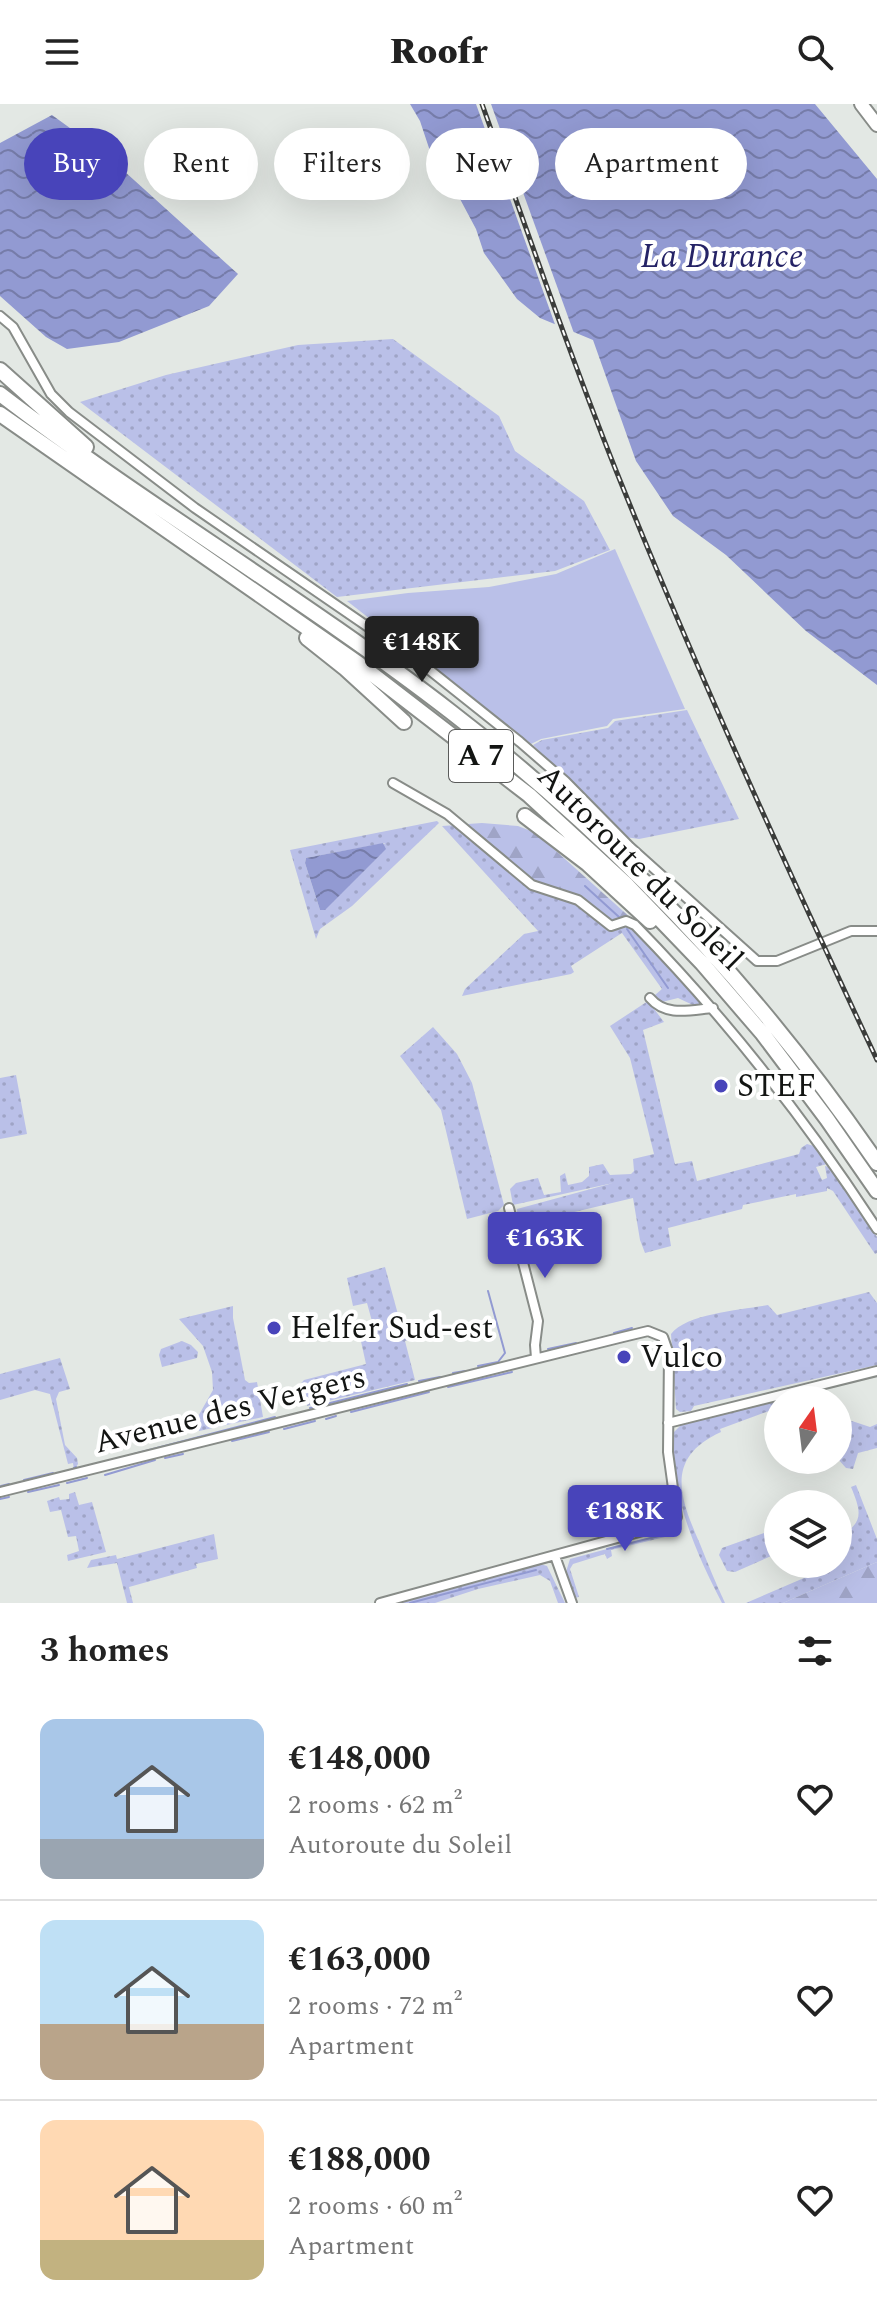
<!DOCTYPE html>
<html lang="en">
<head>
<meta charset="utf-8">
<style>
	:root { --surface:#fff; --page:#f6f6f6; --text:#222; --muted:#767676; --line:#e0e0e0; --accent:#4844ba }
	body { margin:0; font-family:Spectral,serif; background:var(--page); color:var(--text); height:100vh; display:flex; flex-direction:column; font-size:30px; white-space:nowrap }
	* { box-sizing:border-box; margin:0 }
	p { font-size:26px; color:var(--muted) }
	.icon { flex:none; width:44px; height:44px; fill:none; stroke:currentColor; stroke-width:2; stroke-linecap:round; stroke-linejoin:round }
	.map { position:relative; height:1499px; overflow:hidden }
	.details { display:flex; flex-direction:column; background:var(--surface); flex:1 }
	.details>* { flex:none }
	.guide { position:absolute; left:24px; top:24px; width:830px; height:72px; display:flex; gap:16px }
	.needle { width:52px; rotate:14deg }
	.tools { position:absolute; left:764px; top:1282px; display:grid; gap:16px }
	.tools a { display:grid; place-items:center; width:88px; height:88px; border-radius:50%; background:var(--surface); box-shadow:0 8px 32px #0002; font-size:40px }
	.price { position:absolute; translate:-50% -68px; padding:0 18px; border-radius:8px; background:var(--accent); color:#fff; font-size:26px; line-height:52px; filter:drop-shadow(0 2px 4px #0008) }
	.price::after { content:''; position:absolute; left:50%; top:48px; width:24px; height:18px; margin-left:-12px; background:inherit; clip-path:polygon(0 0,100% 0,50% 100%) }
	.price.on { background:#222; color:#fff }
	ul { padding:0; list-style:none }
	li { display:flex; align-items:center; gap:24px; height:200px; padding:0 40px }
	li+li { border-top:2px solid var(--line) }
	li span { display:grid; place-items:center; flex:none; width:224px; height:160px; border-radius:16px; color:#555 }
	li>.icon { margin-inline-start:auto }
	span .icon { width:96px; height:96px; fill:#fffc; stroke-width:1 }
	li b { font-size:34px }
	h2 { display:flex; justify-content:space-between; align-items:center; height:96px; padding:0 40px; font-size:34px }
	.pill { padding:0 28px; border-radius:36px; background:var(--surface); box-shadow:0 8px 32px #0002; font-size:28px; line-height:72px }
	.pill.on { background:var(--accent); color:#fff }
	header { display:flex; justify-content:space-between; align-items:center; height:104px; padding:0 40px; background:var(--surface); font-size:36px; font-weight:800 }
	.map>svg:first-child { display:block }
	.grass { fill:url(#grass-dots); fill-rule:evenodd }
	.forest { fill:url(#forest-firs) }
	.pitch { fill:#bac0e8 }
	.water { fill:url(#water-waves) }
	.pier { fill:#e3e8e4 }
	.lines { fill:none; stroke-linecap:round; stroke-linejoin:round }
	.stream { stroke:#929ad2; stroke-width:2 }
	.minor-casing { stroke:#888c88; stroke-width:12 }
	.primary-casing { stroke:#888c88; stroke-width:16 }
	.motorway-casing { stroke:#888c88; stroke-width:18 }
	.minor { stroke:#fff; stroke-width:8 }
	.primary { stroke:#fff; stroke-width:12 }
	.motorway { stroke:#fff; stroke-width:14 }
	.rail-casing { stroke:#3b3d3b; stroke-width:5 }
	.rail { stroke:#fff; stroke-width:2; stroke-dasharray:6; stroke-linecap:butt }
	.poi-dot { fill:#4844ba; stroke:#fff; stroke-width:3 }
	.labels { text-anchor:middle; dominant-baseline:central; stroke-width:8; stroke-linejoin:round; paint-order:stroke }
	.shield { fill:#fff; stroke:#5a5b5a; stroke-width:2 }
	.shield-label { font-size:30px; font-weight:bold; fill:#131513 }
	.street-label { font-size:32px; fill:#131513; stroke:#fff }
	.poi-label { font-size:32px; fill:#131513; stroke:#fff; text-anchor:start }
	.water-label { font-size:34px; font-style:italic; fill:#252366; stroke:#fff }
</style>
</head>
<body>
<header><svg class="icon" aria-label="menu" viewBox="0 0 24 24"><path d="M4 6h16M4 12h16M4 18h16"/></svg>Roofr<svg class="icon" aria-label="search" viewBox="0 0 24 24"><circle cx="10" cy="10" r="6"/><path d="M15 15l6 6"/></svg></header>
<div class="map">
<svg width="877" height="1499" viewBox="0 0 877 1499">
	<defs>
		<pattern id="grass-dots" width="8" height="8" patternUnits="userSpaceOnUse" patternTransform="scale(2)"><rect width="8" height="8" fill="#bac0e8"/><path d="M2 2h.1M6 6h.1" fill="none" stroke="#9fa4c6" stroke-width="1.8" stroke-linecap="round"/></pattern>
		<pattern id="forest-firs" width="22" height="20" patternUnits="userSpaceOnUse" patternTransform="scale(2)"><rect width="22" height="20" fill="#bac0e8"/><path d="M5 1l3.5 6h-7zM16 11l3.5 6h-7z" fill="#9fa4c6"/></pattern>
		<pattern id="water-waves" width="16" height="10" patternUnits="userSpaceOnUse" patternTransform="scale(2)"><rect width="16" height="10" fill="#929ad2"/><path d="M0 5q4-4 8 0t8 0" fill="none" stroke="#767ca9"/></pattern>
	</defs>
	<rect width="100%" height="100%" fill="#e3e8e4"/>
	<path class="grass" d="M 393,235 L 499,312 L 515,347 L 584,397 L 610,446 L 555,467 L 337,493 L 80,298 L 166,271 L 298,241 Z
		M 687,606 L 739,715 L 639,735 L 625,733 L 533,641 L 542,636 L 608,624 L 615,617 Z
		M 437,717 L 439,719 L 352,802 L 320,825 L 316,835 L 290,746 ZM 385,739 L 320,806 L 305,759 L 306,754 Z
		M 457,721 L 577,798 L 605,823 L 618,824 L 624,820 L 632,822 L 705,900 L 695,902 L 678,894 L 662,898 L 655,891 L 662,885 L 622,829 L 571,862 L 574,868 L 571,870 L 462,892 L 465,885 L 524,830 L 538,827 L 442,722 Z
		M 648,897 L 664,918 L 643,926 L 675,1060 L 692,1057 L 697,1077 L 799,1050 L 801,1044 L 807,1040 L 814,1042 L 827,1060 L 816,1063 L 822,1076 L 827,1074 L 825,1062 L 829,1063 L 877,1133 L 877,1149 L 875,1150 L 833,1087 L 827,1084 L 827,1087 L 796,1093 L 796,1090 L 743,1101 L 742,1105 L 668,1124 L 671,1142 L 645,1149 L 640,1136 L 633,1094 L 520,1121 L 517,1105 L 613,1079 L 513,1101 L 510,1085 L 516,1079 L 538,1074 L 544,1091 L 561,1088 L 560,1072 L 565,1069 L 568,1081 L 582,1078 L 589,1072 L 589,1063 L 603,1060 L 610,1071 L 631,1070 L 634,1067 L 633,1055 L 654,1050 L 630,954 L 610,922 Z
		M 433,923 L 457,950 L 472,979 L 504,1101 L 498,1107 L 467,1115 L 441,1006 L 400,952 Z
		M 16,971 L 27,1030 L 0,1035 L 0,974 Z
		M 385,1163 L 402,1225 L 414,1223 L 415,1234 L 405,1237 L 415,1276 L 307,1302 L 306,1298 L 300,1298 L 296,1285 L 304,1276 L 366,1260 L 358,1224 L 373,1221 L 367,1199 L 353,1202 L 347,1174 Z
		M 869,1188 L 877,1199 L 877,1261 L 694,1302 L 691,1307 L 680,1308 L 676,1305 L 671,1230 C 687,1209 743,1206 768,1201 L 777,1211 Z
		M 233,1202 L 233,1214 L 245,1276 L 249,1279 L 257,1278 L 263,1313 L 199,1327 L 196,1316 L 213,1286 L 212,1268 L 203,1242 L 179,1215 Z
		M 182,1237 L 191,1241 L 198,1248 L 197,1254 L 162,1263 L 159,1251 L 161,1245 Z
		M 60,1254 L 70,1285 L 59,1288 L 56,1295 L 65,1341 L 77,1354 L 78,1360 L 74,1366 L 73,1359 L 68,1360 L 50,1290 L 35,1286 L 0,1296 L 0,1270 Z
		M 778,1296 L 778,1316 L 775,1317 L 769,1307 L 720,1325 L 721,1328 C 664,1354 680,1394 700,1440 C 708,1460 716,1480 725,1499 L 722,1499 C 694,1445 670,1390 674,1328 L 681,1321 Z
		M 852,1317 L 870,1323 L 877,1320 L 877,1344 L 858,1349 L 853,1365 L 846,1364 L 838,1355 L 838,1323 Z
		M 856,1381 L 877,1435 L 877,1458 L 783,1499 L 746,1499 L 811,1471 L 806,1460 L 838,1460 L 838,1432 C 865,1420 861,1407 851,1383 Z
		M 75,1388 L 79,1401 L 92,1398 L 106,1448 L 68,1457 L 67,1451 L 79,1447 L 76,1432 L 68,1433 L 61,1406 L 50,1408 L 47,1397 L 59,1393 L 60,1396 L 69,1395 L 69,1390 Z
		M 778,1418 L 778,1449 L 735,1468 L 727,1467 L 719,1451 L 722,1444 L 767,1428 L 766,1423 Z
		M 666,1429 L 665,1433 L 611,1446 L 612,1452 L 607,1455 L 605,1450 L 573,1460 L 570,1465 L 579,1493 L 574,1494 L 566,1468 L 570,1455 Z
		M 214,1430 L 218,1455 L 196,1460 L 197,1464 L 129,1483 L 133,1499 L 127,1499 L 117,1459 L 87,1464 L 91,1456 L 116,1451 L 117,1455 Z
		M 540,1460 L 547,1462 L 565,1499 L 558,1499 L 550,1477 L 540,1471 L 478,1485 L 435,1499 L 397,1499 L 421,1490 Z"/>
	<path class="forest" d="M 482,719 L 518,722 L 536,729 L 633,816 L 625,814 L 613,819 L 535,779 L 468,720 Z
		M 877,1458 L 877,1499 L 783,1499 Z"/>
	<path class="pitch" d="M 615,445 L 685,605 L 613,615 L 607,622 L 541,635 L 531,640 L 347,497 L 408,489 L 489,483 L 556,470 Z"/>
	<path class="water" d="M 410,0 L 815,0 L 877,75 L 877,581 L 806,527 L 726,451 L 673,412 L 636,357 L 593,236 L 540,214 L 517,195 L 484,149 L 476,125 L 444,65 L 429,44 L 420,17 Z
		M 52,11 L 103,48 L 238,170 L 209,202 L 119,238 L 67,245 L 46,233 L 0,192 L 0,39 Z
		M 383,739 L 386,745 L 325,806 L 320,806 L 305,759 L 306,754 Z"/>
	<path class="pier" d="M 476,0 L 491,0 L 575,232 L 557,226 Z"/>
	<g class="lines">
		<path class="stream" d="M 585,782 L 619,813
			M 627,825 L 668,884
			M 614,1229 L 632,1224
			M 548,1245 L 576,1239
			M 478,1262 L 498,1258 L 505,1249 L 488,1187
			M 453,1269 L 465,1267
			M 419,1277 L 440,1273
			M 448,1283 L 512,1268
			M 310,1304 L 407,1280
			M 351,1308 L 429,1288
			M 326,1315 L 336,1312
			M 284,1325 L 315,1317
			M 232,1337 L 269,1328
			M 134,1350 L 275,1313
			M 165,1354 L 183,1350
			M 74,1364 L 76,1363
			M 105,1371 L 155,1356
			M 24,1376 L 53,1369
			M 67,1379 L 87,1374
			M 1,1382 L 9,1380
			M 28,1388 L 59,1381
			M 0,1395 L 9,1393
			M 607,1445 L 663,1431
			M 410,1499 L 536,1466"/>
		<g class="minor-casing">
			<path id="minor" d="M 0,212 L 13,223 L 51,290 L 69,308 L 195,404 L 422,560 L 520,638 L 565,677 L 630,743 L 757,857 L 777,857 L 851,827 L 877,827
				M 393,679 L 447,710 L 532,781 L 578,796 L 611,822 L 626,817 L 635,821 C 726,914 806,1016 877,1125
				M 650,894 C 666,913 690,906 713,904
				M 509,1104 L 538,1217 L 535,1241 L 536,1254
				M 668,1319 L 877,1267
				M 0,1388 L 623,1233 L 648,1227 L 663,1233 L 669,1250 L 668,1348 L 677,1413 L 672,1419 L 380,1499
				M 555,1452 L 572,1499"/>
		</g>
		<g class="primary-casing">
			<path id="primary" d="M 861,0 L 877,21"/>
		</g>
		<g class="motorway-casing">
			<path id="motorway" d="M 0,266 L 86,343
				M 0,290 C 146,402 305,495 451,608 C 617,736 759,886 877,1059
				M 0,310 L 359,560 L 529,691 L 627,781 L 702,859 L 763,930 L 827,1015 L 877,1087
				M 307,534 L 346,565 L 404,618
				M 525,712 L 588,760 L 650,817"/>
		</g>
		<use href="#minor" class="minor"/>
		<use href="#primary" class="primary"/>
		<use href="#motorway" class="motorway"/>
		<g class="rail-casing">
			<path id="rail" d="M 482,0 C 526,124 569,248 617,369 C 697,568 786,762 877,956"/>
		</g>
		<use href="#rail" class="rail"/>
	</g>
	<g class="poi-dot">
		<circle cx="721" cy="982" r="8"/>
		<circle cx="274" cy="1224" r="8"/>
		<circle cx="624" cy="1253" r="8"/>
	</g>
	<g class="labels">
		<rect class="shield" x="449" y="626" width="64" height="52" rx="6"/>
		<g class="shield-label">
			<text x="481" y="652">A 7</text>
		</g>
		<g class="street-label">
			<text transform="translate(640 764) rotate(45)">Autoroute du Soleil</text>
			<text transform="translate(230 1306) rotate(-14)">Avenue des Vergers</text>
		</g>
		<g class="poi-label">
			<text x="737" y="982">STEF</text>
			<text x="290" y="1224">Helfer Sud-est</text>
			<text x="640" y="1253">Vulco</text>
		</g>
		<g class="water-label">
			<text x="722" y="153">La Durance</text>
		</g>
	</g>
</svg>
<div class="tools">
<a><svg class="needle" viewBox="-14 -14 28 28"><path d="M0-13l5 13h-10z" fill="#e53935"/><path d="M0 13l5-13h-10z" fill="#767676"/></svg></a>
<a><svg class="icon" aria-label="layers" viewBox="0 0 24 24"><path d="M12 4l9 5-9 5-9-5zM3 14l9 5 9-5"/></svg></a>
</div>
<b class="price on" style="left:422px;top:580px">€148K</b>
<b class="price" style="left:545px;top:1176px">€163K</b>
<b class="price" style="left:625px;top:1449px">€188K</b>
<div class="guide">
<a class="pill on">Buy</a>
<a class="pill">Rent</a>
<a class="pill">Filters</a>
<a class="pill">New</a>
<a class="pill">Apartment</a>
</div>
</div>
<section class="details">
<h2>3 homes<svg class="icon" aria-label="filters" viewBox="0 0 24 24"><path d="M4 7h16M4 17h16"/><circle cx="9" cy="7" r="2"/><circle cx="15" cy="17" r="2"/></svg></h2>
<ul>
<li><span style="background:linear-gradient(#a9c7e8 75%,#9aa5b1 0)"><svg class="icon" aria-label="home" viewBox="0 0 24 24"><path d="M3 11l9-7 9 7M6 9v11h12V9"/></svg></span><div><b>€148,000</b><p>2 rooms · 62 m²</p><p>Autoroute du Soleil</p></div><svg class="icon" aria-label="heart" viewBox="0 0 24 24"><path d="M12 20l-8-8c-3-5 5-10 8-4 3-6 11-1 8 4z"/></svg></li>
<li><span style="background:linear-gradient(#bfe0f5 65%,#b9a48a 0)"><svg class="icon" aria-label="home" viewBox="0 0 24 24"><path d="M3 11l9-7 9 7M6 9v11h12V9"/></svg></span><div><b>€163,000</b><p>2 rooms · 72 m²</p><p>Apartment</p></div><svg class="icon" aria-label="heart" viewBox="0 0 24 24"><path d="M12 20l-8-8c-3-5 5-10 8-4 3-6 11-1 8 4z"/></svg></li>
<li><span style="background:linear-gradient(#ffd9b3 75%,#c2b280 0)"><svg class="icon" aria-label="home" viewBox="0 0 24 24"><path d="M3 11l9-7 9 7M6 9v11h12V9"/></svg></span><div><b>€188,000</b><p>2 rooms · 60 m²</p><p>Apartment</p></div><svg class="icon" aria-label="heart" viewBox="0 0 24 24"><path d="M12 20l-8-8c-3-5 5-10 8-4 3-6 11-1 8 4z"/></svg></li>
</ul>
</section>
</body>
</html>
